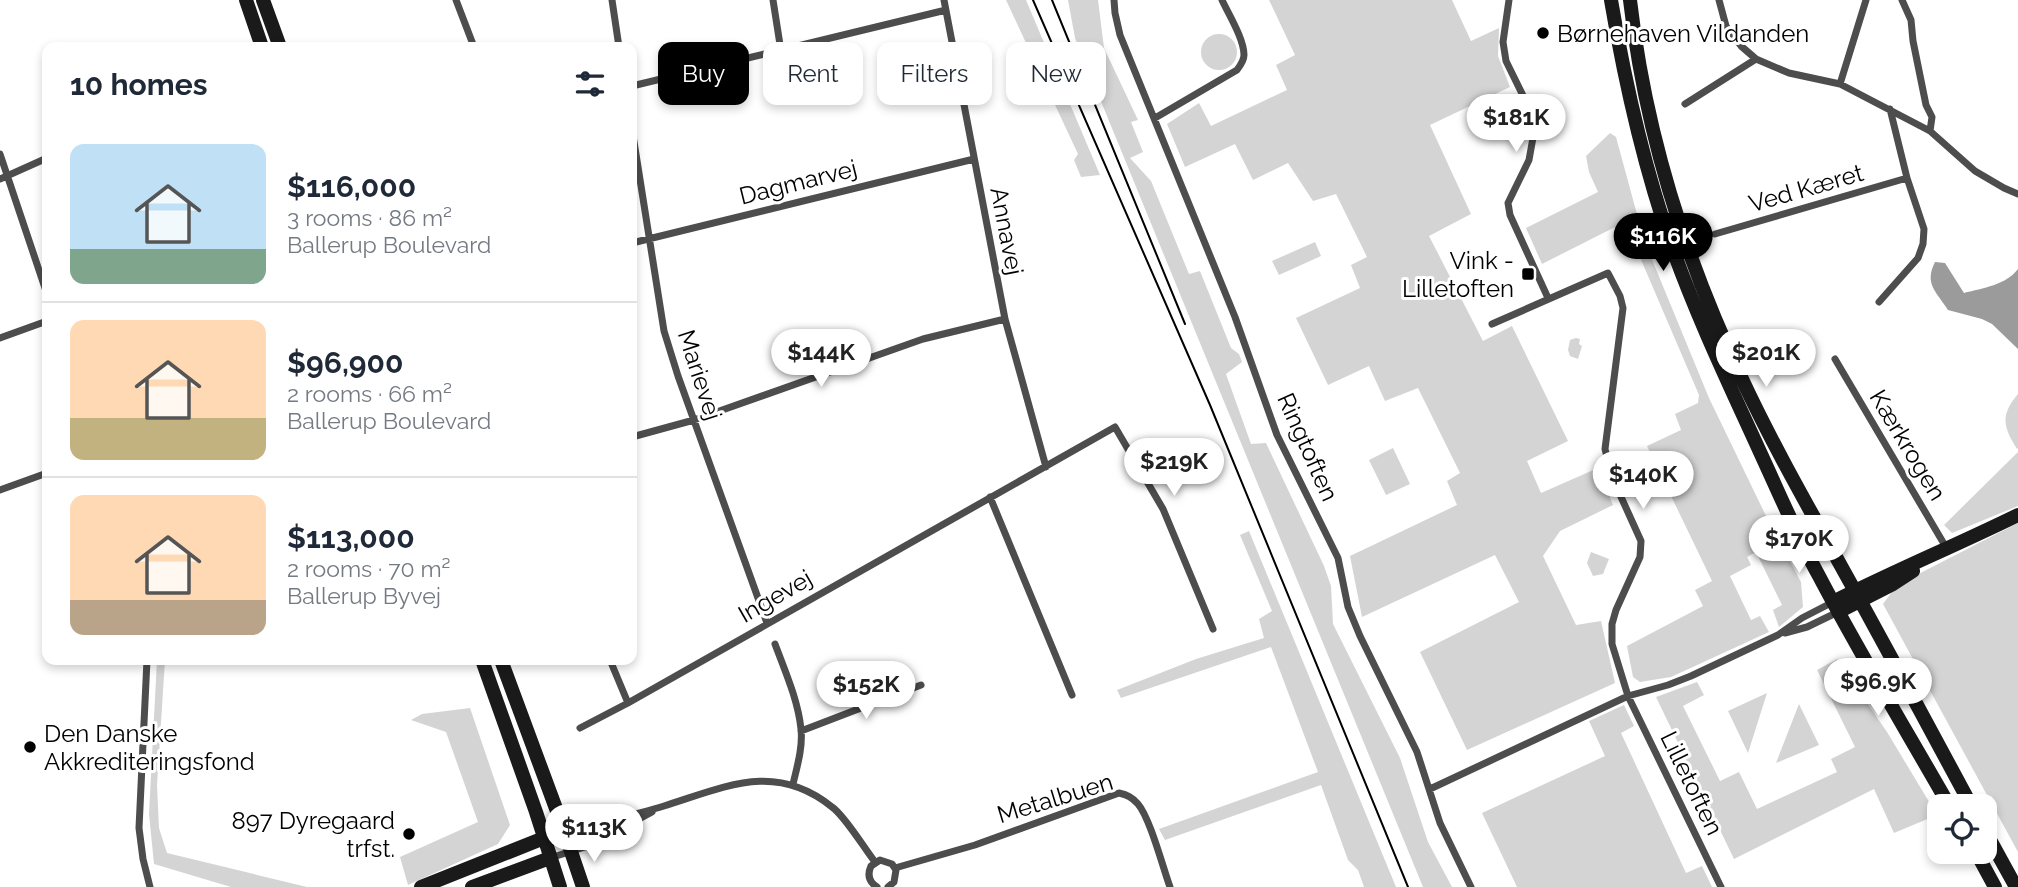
<!DOCTYPE html>
<html lang="en">
<head>
<meta charset="utf-8">
<style>
	:root { --surface:#fff; --page:#f2f2f3; --text:#1f2937; --muted:#747a83; --line:#e0e1e3; --accent:#000 }
	body { margin:0; font-family:Raleway,sans-serif; background:var(--page); color:var(--text); height:100vh; display:flex; flex-direction:column; font-size:26px; white-space:nowrap }
	* { box-sizing:border-box; margin:0 }
	p { font-size:23px; color:var(--muted) }
	.icon { flex:none; width:38px; height:38px; fill:none; stroke:currentColor; stroke-width:2; stroke-linecap:round; stroke-linejoin:round }
	.map { position:relative; flex:1; overflow:hidden }
	.sheet { position:absolute; left:42px; top:42px; width:595px; height:623px; display:flex; flex-direction:column; background:var(--surface); border-radius:14px; box-shadow:0 4px 10px #0003 }
	.sheet>* { flex:none }
	.hud { position:absolute; left:658px; top:42px; width:665px; height:63px; display:flex; gap:14px }
	.fabs { position:absolute; left:1927px; top:794px; display:grid; gap:14px }
	.fabs a { display:grid; place-items:center; width:70px; height:70px; border-radius:14px; background:var(--surface); box-shadow:0 4px 10px #0003; font-size:35px }
	.price { position:absolute; translate:-50% -60px; padding:0 16px; border-radius:24px; background:#fff; color:#222; font-size:23px; line-height:46px; filter:drop-shadow(0 2px 4px #0008) }
	.price::after { content:''; position:absolute; left:50%; top:42px; width:21px; height:16px; margin-left:-10px; background:inherit; clip-path:polygon(0 0,100% 0,50% 100%) }
	.price.on { background:var(--accent); color:#fff }
	ul { padding:0; list-style:none }
	li { display:flex; align-items:center; gap:21px; height:175px; padding:0 28px }
	li+li { border-top:2px solid var(--line) }
	li span { display:grid; place-items:center; flex:none; width:196px; height:140px; border-radius:14px; color:#555 }
	li>.icon { margin-inline-start:auto }
	span .icon { width:84px; height:84px; fill:#fffc; stroke-width:1 }
	li b { font-size:30px }
	h2 { display:flex; justify-content:space-between; align-items:center; height:84px; padding:0 28px; font-size:30px }
	.pill { padding:0 24px; border-radius:14px; background:var(--surface); box-shadow:0 4px 10px #0003; font-size:24px; line-height:63px }
	.pill.on { background:var(--accent); color:#fff }
	.map>svg:first-child { display:block }
	.green { fill:#d4d4d4 }
	.water { fill:#9b9b9b }
	.lines { fill:none; stroke-linecap:round; stroke-linejoin:round }
	.street { stroke:#4d4d4d; stroke-width:7 }
	.secondary { stroke:#1a1a1a; stroke-width:14 }
	.tram { stroke:#000; stroke-width:2 }
	.poi-dot { fill:#000; stroke:#fff; stroke-width:2.5 }
	.labels { text-anchor:middle; dominant-baseline:central; stroke-width:6; stroke-linejoin:round; paint-order:stroke }
	.poi-label { font-size:24px; fill:#000; stroke:#fff; text-anchor:start }
	.street-label { font-size:24px; fill:#000; stroke:#fff }
</style>
</head>
<body>
<div class="map">
<svg width="2018" height="887" viewBox="0 0 2018 887">
	<rect width="100%" height="100%" fill="#fff"/>
	<path class="green" d="M 1006,0 L 1026,0 L 1100,175 L 1081,177 L 1074,160 L 1078,154 Z
		M 1068,0 L 1098,0 L 1104,48 L 1138,120 L 1131,122 L 1143,152 L 1130,158 L 1151,181 L 1189,274 L 1200,271 L 1231,348 L 1239,354 L 1242,362 L 1226,374 L 1251,444 L 1266,443 L 1324,566 L 1331,586 L 1333,624 L 1400,758 L 1428,842 L 1452,887 L 1423,887 L 1075,38 Z
		M 1269,0 L 1452,0 L 1471,41 L 1499,28 L 1498,56 L 1510,87 L 1430,125 L 1471,214 L 1429,236 L 1483,341 L 1512,326 L 1568,441 L 1527,461 L 1541,493 L 1598,468 L 1613,505 L 1560,531 L 1543,556 L 1576,625 L 1601,621 L 1615,683 L 1467,750 L 1420,652 L 1519,602 L 1495,555 L 1362,617 L 1350,556 L 1457,505 L 1447,481 L 1460,473 L 1418,388 L 1385,401 L 1369,366 L 1328,385 L 1296,318 L 1360,288 L 1351,265 L 1367,257 L 1336,194 L 1313,201 L 1288,163 L 1253,180 L 1235,144 L 1185,167 L 1167,124 L 1199,103 L 1211,126 L 1287,90 L 1276,65 L 1295,55 Z
		M1201 52a18 18 0 1 1 36 0a18 18 0 1 1-36 0Z
		M 1610,133 L 1616,137 L 1638,218 L 1653,262 L 1709,398 L 1767,518 L 1801,582 L 1803,607 L 1779,627 L 1773,610 L 1782,605 L 1756,552 L 1747,557 L 1751,565 L 1730,576 L 1751,620 L 1760,616 L 1769,632 L 1671,677 L 1640,682 L 1633,677 L 1627,646 L 1703,606 L 1695,590 L 1712,581 L 1647,446 L 1681,430 L 1675,414 L 1698,403 L 1699,395 L 1639,255 L 1621,224 L 1542,264 L 1526,228 L 1598,192 L 1589,172 L 1586,156 Z
		M 1315,242 L 1321,256 L 1279,275 L 1272,261 Z
		M 1576,338 L 1580,339 L 1579,344 L 1582,346 L 1578,359 L 1570,356 L 1568,350 L 1570,340 Z
		M 2018,394 L 2018,448 L 2017,449 C 2003,427 2000,415 2018,394 Z
		M 1393,448 L 1410,484 L 1386,495 L 1369,460 Z
		M 2018,452 L 2018,506 L 1952,533 L 1944,525 Z
		M 2018,523 L 2018,852 L 1883,604 L 1897,585 Z
		M 1249,531 L 1396,887 L 1364,887 L 1358,870 L 1348,860 L 1321,785 L 1165,840 L 1159,829 L 1318,772 L 1271,647 L 1121,698 L 1117,690 L 1196,659 L 1264,638 L 1259,619 L 1272,611 L 1240,535 Z
		M 1591,552 L 1609,559 L 1603,574 L 1593,576 L 1587,563 Z
		M 1837,659 L 1887,732 L 1937,815 L 1894,833 L 1874,789 L 1734,859 L 1656,697 L 1697,682 L 1704,695 L 1683,706 L 1720,781 L 1739,772 L 1757,809 L 1837,772 L 1831,759 L 1855,747 L 1817,670 Z
		M 157,660 L 165,660 L 157,785 L 159,828 L 167,853 L 307,887 L 231,887 L 154,864 L 149,814 Z
		M 1767,693 L 1748,753 L 1728,711 Z
		M 1799,704 L 1819,745 L 1776,763 Z
		M 1624,705 L 1634,726 L 1621,733 L 1686,873 L 1702,866 L 1712,887 L 1517,887 L 1482,813 L 1605,756 L 1589,721 Z
		M 470,708 L 510,825 L 498,844 L 408,885 L 400,857 L 478,822 L 446,732 L 411,720 L 422,714 Z"/>
	<path class="water" d="M 1935,262 L 1945,263 L 1964,293 C 1983,288 2006,285 2018,269 L 2018,349 L 1992,324 L 1982,319 L 1948,310 C 1936,291 1924,284 1935,262 Z"/>
	<g class="lines">
		<path class="street" d="M 456,0 L 474,47
			M 612,0 L 619,47
			M 773,0 L 781,51
			M 944,0 L 1005,319 L 1046,467
			M 1114,0 L 1115,13 L 1120,35 L 1235,317 L 1277,435 L 1338,558 L 1348,607 L 1360,636 L 1417,752 L 1440,823 L 1471,887
			M 1509,0 L 1503,42 L 1506,61 L 1533,116 L 1534,132 L 1529,160 L 1508,203 L 1510,215 L 1548,298
			M 1719,0 L 1726,26 L 1741,46 L 1756,59 L 1789,73 L 1840,84 L 1930,131 L 1975,171 L 2004,188 L 2018,194
			M 1902,0 L 1911,20 L 1913,41 L 1926,105 L 1932,117 L 1930,131
			M 1840,84 L 1866,0
			M 632,86 L 946,10
			M 1685,104 L 1756,59
			M 1155,118 L 1237,70 C 1240,66 1244,60 1244,55 C 1244,39 1229,15 1222,0
			M 632,129 L 664,331 L 678,376 L 767,623
			M 0,154 L 47,294
			M 0,179 L 47,158
			M 1715,234 L 1907,178
			M 632,243 L 974,159
			M 1879,302 L 1918,258 L 1923,244 L 1924,229 L 1907,178 L 1890,109
			M 1492,324 L 1608,273 L 1620,296 L 1623,308 L 1605,449 L 1612,477 L 1641,541 L 1640,557 L 1616,610 L 1612,624 L 1612,644 L 1628,696 L 1721,887
			M 0,338 L 47,321
			M 1835,359 L 1947,549
			M 632,437 L 694,420 L 923,339 L 1005,319
			M 0,490 L 47,473
			M 990,497 L 1072,695
			M 1785,633 L 1807,627 L 1838,612
			M 775,644 C 785,671 798,700 801,729 C 803,747 797,767 793,784
			M 147,660 L 139,828 L 143,859 L 150,887
			M 610,660 L 628,703
			M 580,728 L 628,703 L 1115,427 L 1163,509 L 1213,629
			M 801,731 L 921,685
			M 1430,789 L 1628,696 L 1668,685 L 1691,676 L 1778,635 L 1802,618 L 1833,602
			M 544,838 C 584,825 625,818 664,806 C 725,787 775,761 832,807 C 845,816 864,848 875,862
			M 550,858 L 591,845 L 652,812
			M 895,868 L 975,845 L 1119,793 C 1127,795 1132,797 1138,804 C 1150,818 1163,868 1170,887
			M 877,887 C 869,882 867,875 871,866 L 880,860 L 892,864 L 896,870 L 894,882 L 888,887"/>
		<path class="secondary" d="M 246,0 L 262,47
			M 263,0 L 280,47
			M 1611,0 C 1625,83 1644,167 1672,247 C 1697,317 1729,384 1760,452 C 1779,493 1797,536 1819,576 C 1860,654 1906,730 1950,807
			M 1630,0 C 1645,131 1685,259 1742,379 C 1776,452 1817,522 1856,593 C 1895,664 1934,736 1972,807
			M 1833,602 C 1894,571 1957,545 2018,515
			M 1838,612 L 1893,584 L 1913,571
			M 482,660 L 536,812 L 560,887
			M 501,660 L 561,822 L 583,887
			M 1984,829 L 2016,887
			M 1976,852 L 1995,887
			M 421,887 L 544,838
			M 472,887 L 550,858"/>
		<path class="tram" d="M 1033,0 L 1210,405 L 1408,887
			M 1052,0 L 1185,324"/>
	</g>
	<g class="poi-dot">
		<circle cx="1543" cy="33" r="7"/>
		<rect x="1521" y="267" width="14" height="14" rx="3.5"/>
		<circle cx="30" cy="747" r="7"/>
		<circle cx="409" cy="834" r="7"/>
	</g>
	<g class="labels">
		<g class="poi-label">
			<text x="1557" y="33">Børnehaven Vildanden</text>
			<text x="1514" y="260" text-anchor="end">Vink -<tspan x="1514" dy="28">Lilletoften</tspan></text>
			<text x="44" y="733">Den Danske<tspan x="44" dy="28">Akkrediteringsfond</tspan></text>
			<text x="395" y="820" text-anchor="end">897 Dyregaard<tspan x="395" dy="28">trfst.</tspan></text>
		</g>
		<g class="street-label">
			<text transform="translate(798 182) rotate(-14)">Dagmarvej</text>
			<text transform="translate(1806 188) rotate(-16)">Ved Kæret</text>
			<text transform="translate(1007 231) rotate(79)">Annavej</text>
			<text transform="translate(700 375) rotate(72)">Marievej</text>
			<text transform="translate(1908 445) rotate(59)">Kærkrogen</text>
			<text transform="translate(1308 447) rotate(66)">Ringtoften</text>
			<text transform="translate(775 596) rotate(-30)">Ingevej</text>
			<text transform="translate(1692 783) rotate(64)">Lilletoften</text>
			<text transform="translate(1055 798) rotate(-17)">Metalbuen</text>
		</g>
	</g>
</svg>
<div class="fabs">
<a><svg class="icon" aria-label="locate" viewBox="0 0 24 24"><circle cx="12" cy="12" r="6"/><path d="M12 2v4M12 18v4M2 12h4M18 12h4"/></svg></a>
</div>
<b class="price" style="left:1516px;top:154px">$181K</b>
<b class="price on" style="left:1663px;top:273px">$116K</b>
<b class="price" style="left:821px;top:389px">$144K</b>
<b class="price" style="left:1766px;top:389px">$201K</b>
<b class="price" style="left:1174px;top:498px">$219K</b>
<b class="price" style="left:1643px;top:511px">$140K</b>
<b class="price" style="left:1799px;top:575px">$170K</b>
<b class="price" style="left:1878px;top:718px">$96.9K</b>
<b class="price" style="left:866px;top:721px">$152K</b>
<b class="price" style="left:594px;top:864px">$113K</b>
<div class="hud">
<a class="pill on">Buy</a>
<a class="pill">Rent</a>
<a class="pill">Filters</a>
<a class="pill">New</a>
</div>
<section class="sheet">
<h2>10 homes<svg class="icon" aria-label="filters" viewBox="0 0 24 24"><path d="M4 7h16M4 17h16"/><circle cx="9" cy="7" r="2"/><circle cx="15" cy="17" r="2"/></svg></h2>
<ul>
<li><span style="background:linear-gradient(#bfe0f5 75%,#7fa58c 0)"><svg class="icon" aria-label="home" viewBox="0 0 24 24"><path d="M3 11l9-7 9 7M6 9v11h12V9"/></svg></span><div><b>$116,000</b><p>3 rooms · 86 m²</p><p>Ballerup Boulevard</p></div></li>
<li><span style="background:linear-gradient(#ffd9b3 70%,#c2b280 0)"><svg class="icon" aria-label="home" viewBox="0 0 24 24"><path d="M3 11l9-7 9 7M6 9v11h12V9"/></svg></span><div><b>$96,900</b><p>2 rooms · 66 m²</p><p>Ballerup Boulevard</p></div></li>
<li><span style="background:linear-gradient(#ffd9b3 75%,#b9a48a 0)"><svg class="icon" aria-label="home" viewBox="0 0 24 24"><path d="M3 11l9-7 9 7M6 9v11h12V9"/></svg></span><div><b>$113,000</b><p>2 rooms · 70 m²</p><p>Ballerup Byvej</p></div></li>
</ul>
</section>
</div>
</body>
</html>
